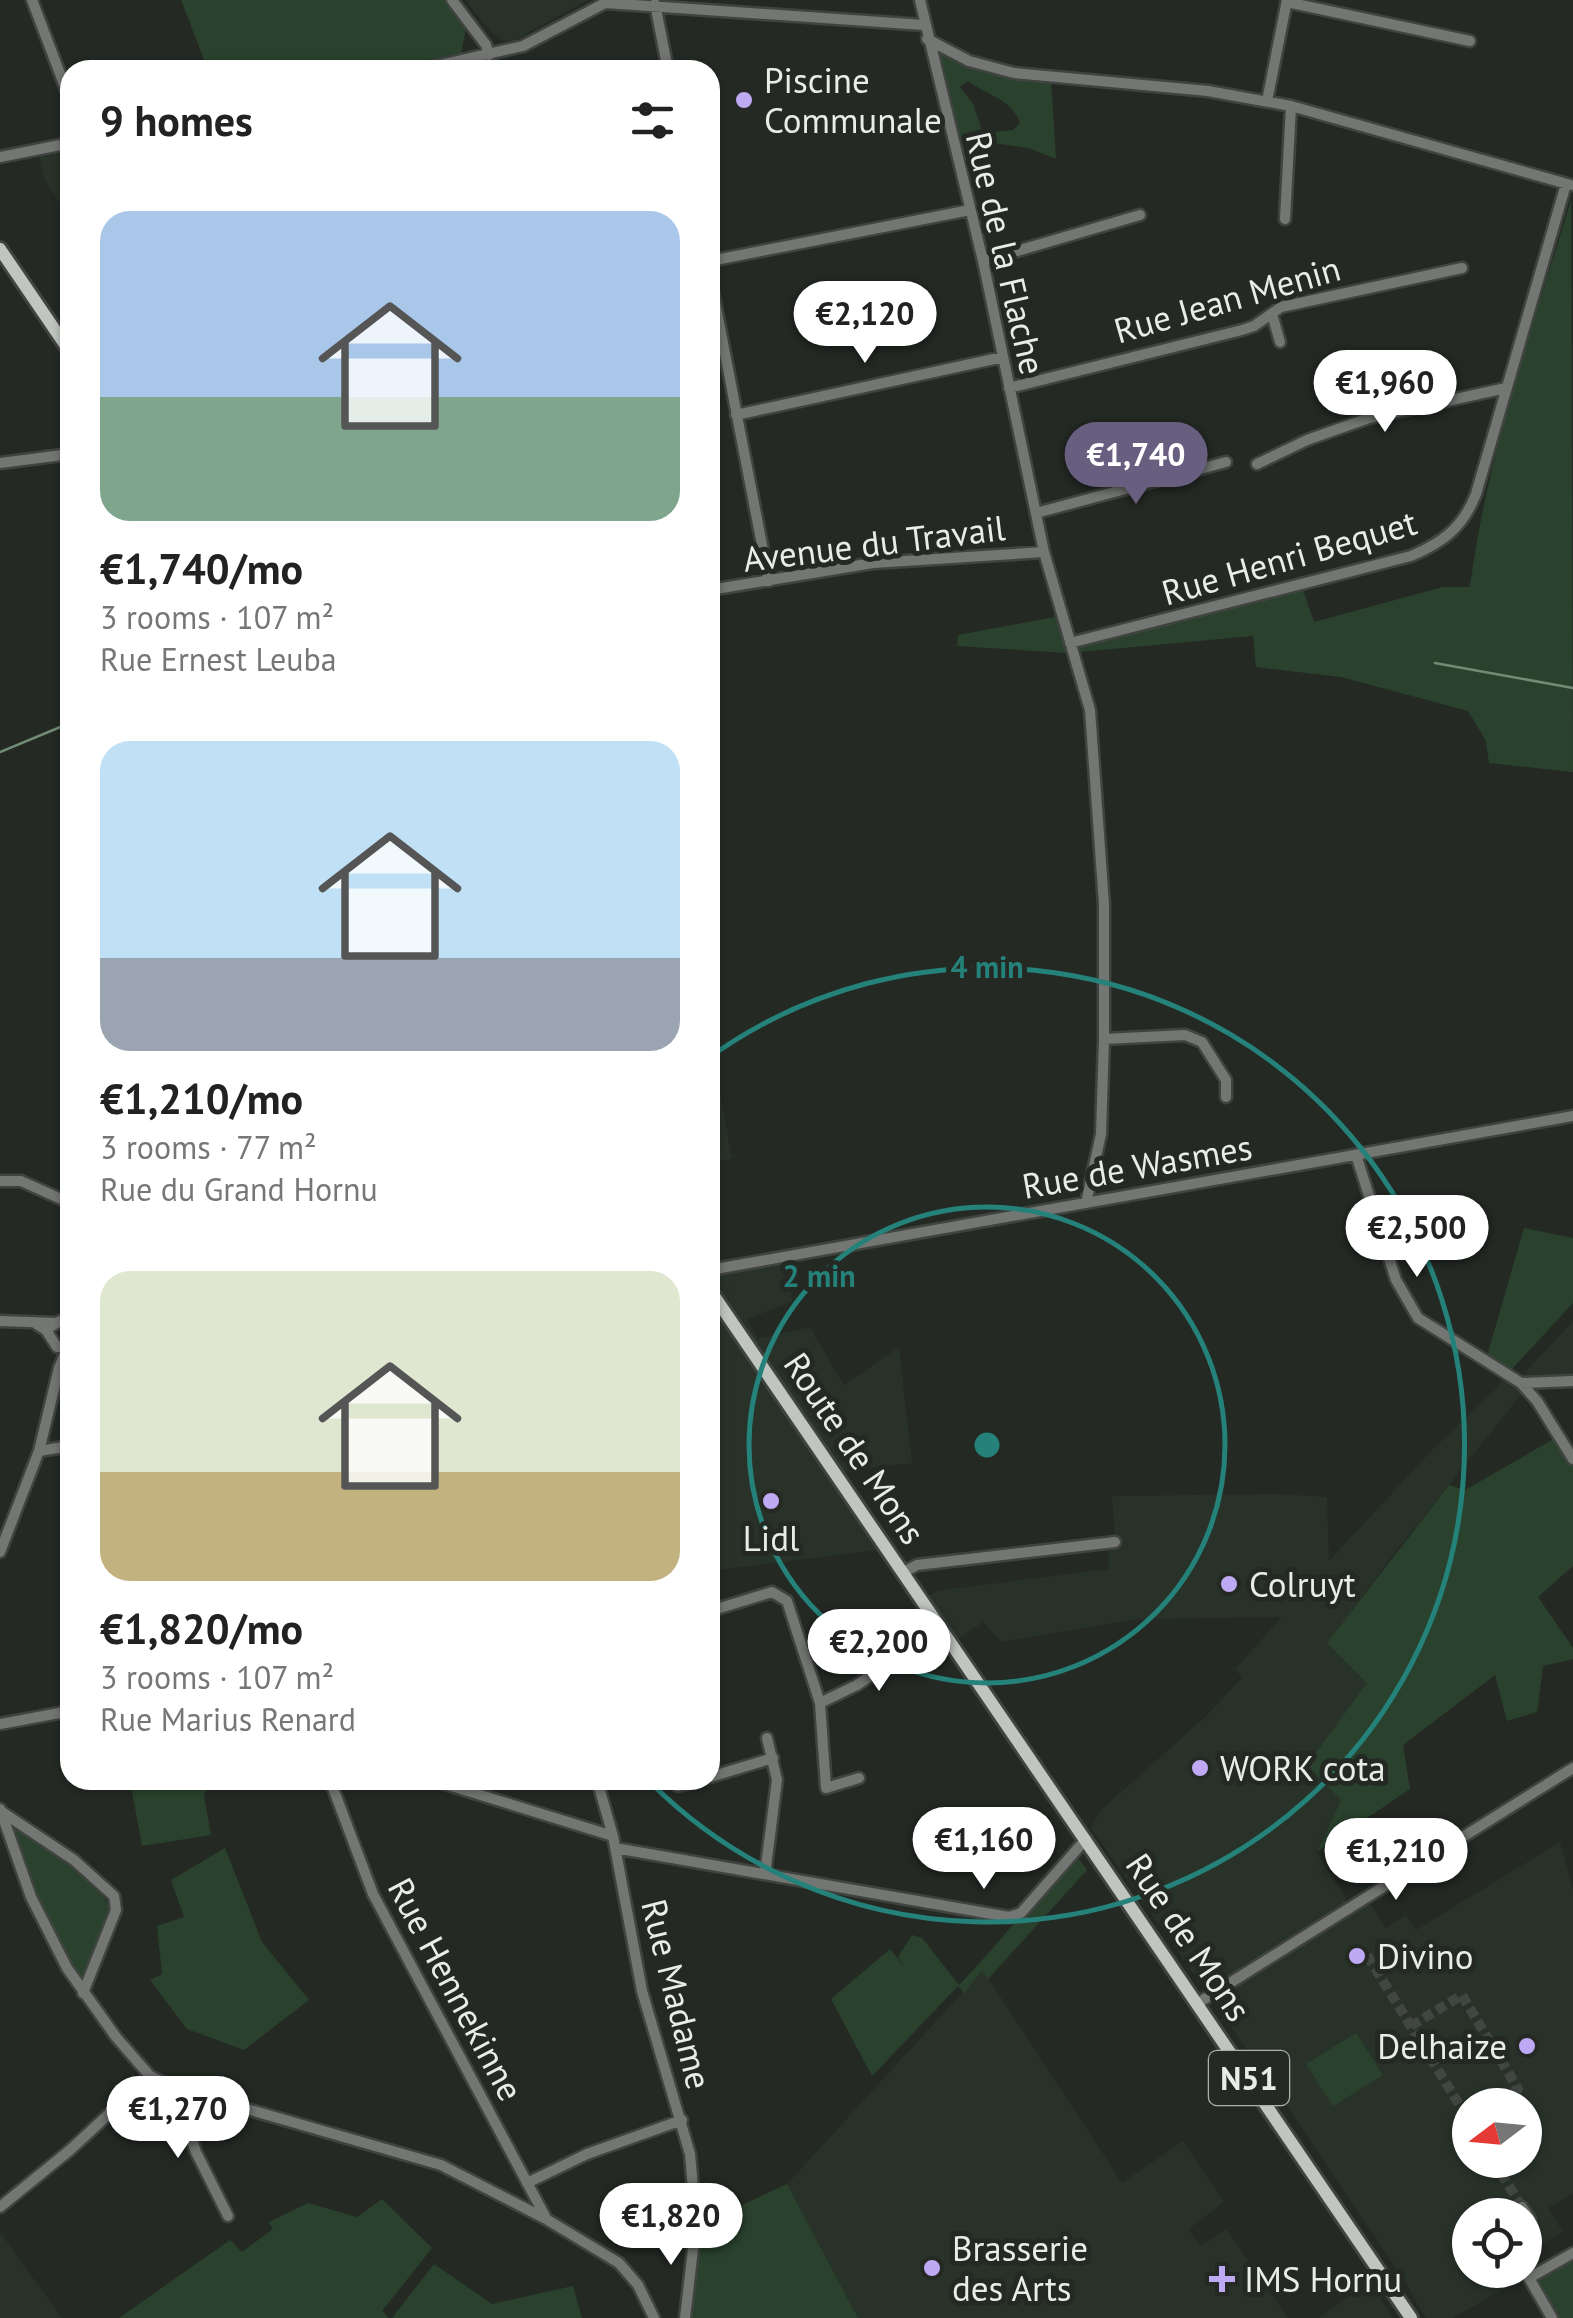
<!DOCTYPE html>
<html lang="en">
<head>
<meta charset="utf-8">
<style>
	:root { --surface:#fff; --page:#f6f6f6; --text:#222; --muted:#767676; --accent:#685f80 }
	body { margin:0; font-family:"PT Sans",sans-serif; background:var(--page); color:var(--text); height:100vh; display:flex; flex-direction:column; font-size:38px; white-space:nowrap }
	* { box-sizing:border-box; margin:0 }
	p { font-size:32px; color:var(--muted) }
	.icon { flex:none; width:55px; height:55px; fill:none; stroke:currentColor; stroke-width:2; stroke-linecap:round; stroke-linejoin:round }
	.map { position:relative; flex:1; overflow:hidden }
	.sheet { position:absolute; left:60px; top:60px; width:660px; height:1730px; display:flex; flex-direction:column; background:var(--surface); border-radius:30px; box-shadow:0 2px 8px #0004 }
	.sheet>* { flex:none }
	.needle { width:65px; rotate:254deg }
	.controls { position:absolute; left:1452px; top:2088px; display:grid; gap:20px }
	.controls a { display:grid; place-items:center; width:90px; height:90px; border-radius:50%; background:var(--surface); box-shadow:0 2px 8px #0004; font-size:50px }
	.price { position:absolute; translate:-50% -85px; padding:0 22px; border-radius:35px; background:#fff; color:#222; font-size:32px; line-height:65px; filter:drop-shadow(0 2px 5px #0008) }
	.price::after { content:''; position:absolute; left:50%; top:60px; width:30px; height:22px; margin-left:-15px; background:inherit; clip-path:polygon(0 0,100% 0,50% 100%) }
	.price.on { background:var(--accent); color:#fff }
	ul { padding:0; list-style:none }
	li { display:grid; align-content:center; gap:20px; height:530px; padding:0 40px }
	li span { display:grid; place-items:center; height:310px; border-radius:30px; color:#555 }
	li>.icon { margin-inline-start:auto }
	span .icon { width:180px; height:180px; fill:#fffc; stroke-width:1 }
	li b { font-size:42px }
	h2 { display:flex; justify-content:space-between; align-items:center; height:120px; padding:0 40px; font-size:42px }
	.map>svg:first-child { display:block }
	.built { fill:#283229; fill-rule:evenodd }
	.green { fill:#2a422d; fill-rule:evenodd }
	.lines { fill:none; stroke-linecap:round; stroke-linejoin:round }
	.stream { stroke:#718b74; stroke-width:2.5 }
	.minor-tunnel { stroke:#424642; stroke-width:10; stroke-dasharray:10 5; stroke-linecap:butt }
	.minor-casing { stroke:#404440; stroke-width:15 }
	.major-casing { stroke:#404440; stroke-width:18 }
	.minor { stroke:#737673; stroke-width:10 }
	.major { stroke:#c0c5c0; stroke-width:12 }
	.ring { fill:none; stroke:#25827a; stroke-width:5 }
	.poi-dot { fill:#bea9f4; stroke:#242924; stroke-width:4 }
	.labels { text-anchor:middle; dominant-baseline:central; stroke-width:10; stroke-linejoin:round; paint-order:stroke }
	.shield { fill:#242924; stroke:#aeb2af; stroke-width:2.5 }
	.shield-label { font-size:32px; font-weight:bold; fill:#e9edea }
	.poi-label { font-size:35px; fill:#e9edea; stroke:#242924; text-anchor:start }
	.street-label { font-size:35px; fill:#e9edea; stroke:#242924 }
	.centre { fill:#25827a; stroke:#242924; stroke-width:5 }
	.ring-label { font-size:30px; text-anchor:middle; font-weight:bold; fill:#25827a; stroke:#242924; stroke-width:10; stroke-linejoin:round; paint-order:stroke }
</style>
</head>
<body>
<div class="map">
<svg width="1573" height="2318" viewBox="0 0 1573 2318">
	<rect width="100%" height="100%" fill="#242924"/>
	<path class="built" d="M 465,0 L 588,0 L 513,41 L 504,41 L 491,32 Z
		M 70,150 L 70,219 L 44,178 L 39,156 Z
		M 715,1065 L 732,1158 L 710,1165 L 710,1066 Z
		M 710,1257 L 721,1275 L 788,1262 L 792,1302 L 747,1319 L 758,1339 L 810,1327 L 844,1385 L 899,1347 L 912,1463 L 837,1472 L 888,1549 L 710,1571 Z
		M 1573,1321 L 1573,1378 L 1531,1381 L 1522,1376 Z
		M 1504,1377 L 1524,1391 L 1393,1555 L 1328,1643 L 1369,1685 L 1341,1799 L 1317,1853 L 1351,1907 L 1366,1898 L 1386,1928 L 1406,1915 L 1416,1930 L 1560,1842 L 1573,1890 L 1573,2193 L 1548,2208 L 1563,2232 L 1525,2253 L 1525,2215 L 1470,2215 L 1470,2270 L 1516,2270 L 1521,2279 L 1453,2318 L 1426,2318 L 1405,2282 L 1297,2121 L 1091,1828 L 1101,1810 L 1205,1717 L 1242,1678 L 1235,1669 L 1282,1617 L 1136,1619 L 1002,1642 L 983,1622 L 952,1643 L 923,1600 L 936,1591 L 1109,1569 L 1108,1542 L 1115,1536 L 1112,1496 L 1279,1494 L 1327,1497 L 1329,1561 L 1432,1450 L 1495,1390 ZM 1470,2105 L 1525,2105 L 1525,2160 L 1470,2160 Z
		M 983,1970 L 1122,2183 L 1183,2141 L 1224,2202 L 1189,2229 L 1200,2246 L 1226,2229 L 1288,2318 L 858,2318 L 787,2184 Z
		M 0,2232 L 62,2318 L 0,2318 Z
		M 1370,2283 L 1393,2318 L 1318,2318 L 1356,2292 Z"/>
	<path class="green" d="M 181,0 L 444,0 L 466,29 L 461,53 L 379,70 L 208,70 Z
		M 944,52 L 1051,79 L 1056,159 L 1028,148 L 957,138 L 936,55 ZM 968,81 C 986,95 1011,98 1020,123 L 1013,130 L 983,133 L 973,104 L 960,87 Z
		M 1571,200 L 1573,772 L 1489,763 L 1486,741 L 1468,711 L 1341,677 L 1256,667 L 1253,636 L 1068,653 L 957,646 L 958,635 L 1060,616 L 1068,646 L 1302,587 L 1314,622 L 1443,587 L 1470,587 C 1487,454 1533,327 1571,200 Z
		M 1524,1228 L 1573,1238 L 1573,1303 L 1511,1370 L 1487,1356 Z
		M 1559,1436 L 1573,1459 L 1573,1566 L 1538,1597 L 1573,1648 L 1573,1659 L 1543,1666 L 1537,1712 L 1507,1721 L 1495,1675 L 1403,1745 L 1410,1789 L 1317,1852 L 1341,1800 L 1307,1765 L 1367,1683 L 1327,1643 L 1449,1485 L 1465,1490 Z
		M 130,1780 L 210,1780 L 204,1796 L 211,1835 L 142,1846 Z
		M 16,1827 C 42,1844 107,1879 109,1911 L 84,1978 L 80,1981 L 33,1892 L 11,1830 Z
		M 225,1848 L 262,1942 L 309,2000 L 244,2050 L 187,2029 L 150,1980 L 162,1974 L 157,1926 L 184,1917 L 171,1880 Z
		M 1074,1853 L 1087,1870 L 988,1979 L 982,1971 L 964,1993 L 958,1986 L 872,2076 L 831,1999 L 890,1949 L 905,1968 L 898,1957 L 912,1935 L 922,1938 L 959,1985 C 1001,1942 1034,1897 1074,1853 Z
		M 1356,2033 L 1383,2075 L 1333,2106 L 1306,2064 Z
		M 787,2184 L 858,2318 L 689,2318 L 703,2223 Z
		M 382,2199 L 432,2248 L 382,2311 L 389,2318 L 119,2318 L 230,2240 L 242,2252 L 273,2229 L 269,2222 L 308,2203 L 357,2217 Z
		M 1573,2253 L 1573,2318 L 1552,2318 L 1529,2278 Z
		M 434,2264 L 492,2304 L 573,2286 L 582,2318 L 392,2318 Z"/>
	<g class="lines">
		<path class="stream" d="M 1435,663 L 1573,688
			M 0,752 L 70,723"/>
		<path class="minor-tunnel" d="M 1367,1955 L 1470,2122
			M 1411,2026 L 1462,1995 L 1518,2089 L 1493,2105
			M 1493,2160 L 1522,2207"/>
		<g class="minor-casing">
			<path id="minor" d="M 32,0 L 70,100
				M 452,0 L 486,45 L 489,55
				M 920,0 L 983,261 L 1044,552 L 1090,710 L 1104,904 L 1104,1039 L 1101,1134 L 1086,1203
				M 1287,2 L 1470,41
				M 655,4 L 668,70
				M 927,39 L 969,61 L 1014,73 L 1208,91 L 1291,106 L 1571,185
				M 418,70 L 523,46 L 605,3 L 924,25
				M 1267,101 L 1287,0
				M 0,157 L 70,143
				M 1285,219 L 1291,106
				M 710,261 L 970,210
				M 983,261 L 1140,215
				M 710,276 L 769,581
				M 1272,314 L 1280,342
				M 1009,388 L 1242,330 L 1254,326 L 1281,307 L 1462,268
				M 736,415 L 1003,357
				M 0,463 L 70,454
				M 1257,464 L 1307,440 L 1369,418 L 1506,388
				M 1036,513 L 1226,462
				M 710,590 L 873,563 L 1044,552
				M 1070,643 L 1411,556 C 1444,542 1463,527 1476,494 L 1566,184
				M 1104,1039 L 1185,1035 L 1202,1042 L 1226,1080 L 1226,1097
				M 1356,1155 L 1396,1280 L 1418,1318 L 1521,1383 L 1573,1381
				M 0,1181 L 21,1181 L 70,1203
				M 710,1270 L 1573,1116
				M 0,1321 L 57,1323
				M 33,1322 L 46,1330 L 57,1347 L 70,1346
				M 52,1326 L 60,1321 L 70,1324
				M 1521,1383 L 1537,1401 L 1573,1459
				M 39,1451 L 70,1446
				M 0,1552 L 39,1451 L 59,1368 L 68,1347
				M 904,1572 L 917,1565 L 1115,1542
				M 710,1611 L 772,1592 L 787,1601 L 820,1703 L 826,1788 L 859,1778
				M 820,1703 L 857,1685 L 915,1646
				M 0,1724 L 70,1711
				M 710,1777 L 773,1758
				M 330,1780 L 373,1894 L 546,2218
				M 432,1780 L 613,1836
				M 597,1780 L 613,1836 L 642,1991 L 690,2154 L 696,2223 L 685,2318
				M 678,1786 L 699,1780
				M 0,1809 L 31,1897 L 67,1968 L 116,2037 L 150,2076 L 174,2088 L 441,2165 L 546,2219 L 619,2263 L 638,2285 L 654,2318
				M 2,1812 L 74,1860 L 114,1896 L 116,1910 L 83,1993
				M 615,1848 L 1009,1917 L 1021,1913 L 1086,1839
				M 765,1874 L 777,1780 L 767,1738
				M 1198,2003 L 1573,1768
				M 174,2088 L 196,2152 L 228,2216
				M 527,2183 L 587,2154 L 682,2120
				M 0,2207 L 70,2150 L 150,2076
				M 1522,2207 L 1530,2219
				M 1552,2318 L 1529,2278 L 1573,2253"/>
		</g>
		<g class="major-casing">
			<path id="major" d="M 0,249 L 70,352
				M 710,1290 L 1411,2318"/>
		</g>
		<use href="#minor" class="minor"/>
		<use href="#major" class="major"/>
	</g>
	<g class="ring">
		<circle cx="987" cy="1445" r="238"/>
		<path d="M710 1057A477 477 0 1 1 650 1782"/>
	</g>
	<g class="poi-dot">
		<circle cx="744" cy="100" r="10"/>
		<circle cx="771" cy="1501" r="10"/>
		<circle cx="1229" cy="1584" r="10"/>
		<circle cx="1200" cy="1768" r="10"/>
		<circle cx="1357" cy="1956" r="10"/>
		<circle cx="1527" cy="2046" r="10"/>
		<circle cx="932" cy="2268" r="10"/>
		<path d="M1217 2264h10v10h10v10h-10v10h-10v-10h-10v-10h10z"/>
	</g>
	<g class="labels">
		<rect class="shield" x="1209" y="2051" width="80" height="54" rx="8"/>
		<g class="shield-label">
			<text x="1249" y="2078">N51</text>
		</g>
		<g class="poi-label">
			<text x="764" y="80">Piscine<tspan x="764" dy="40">Communale</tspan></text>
			<text x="771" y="1538" text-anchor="middle">Lidl</text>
			<text x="1249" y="1584">Colruyt</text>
			<text x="1220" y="1768">WORK cota</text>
			<text x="1377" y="1956">Divino</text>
			<text x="1507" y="2046" text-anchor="end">Delhaize</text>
			<text x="952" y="2248">Brasserie<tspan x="952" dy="40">des Arts</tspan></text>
			<text x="1244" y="2279">IMS Hornu</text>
		</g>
		<g class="street-label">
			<text transform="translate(1006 253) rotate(77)">Rue de la Flache</text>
			<text transform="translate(1227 299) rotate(-16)">Rue Jean Menin</text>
			<text transform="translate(874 543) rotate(-7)">Avenue du Travail</text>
			<text transform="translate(1289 557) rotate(-16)">Rue Henri Bequet</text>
			<text transform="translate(1137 1166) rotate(-10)">Rue de Wasmes</text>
			<text transform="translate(855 1448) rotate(56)">Route de Mons</text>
			<text transform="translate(1189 1937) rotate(56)">Rue de Mons</text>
			<text transform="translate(456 1989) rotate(62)">Rue Hennekinne</text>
			<text transform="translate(677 1994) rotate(76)">Rue Madame</text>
		</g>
	</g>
	<circle cx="987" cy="1445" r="15" class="centre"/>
	<g class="ring-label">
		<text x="987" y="978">4 min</text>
		<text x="819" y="1287">2 min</text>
	</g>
</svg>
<div class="controls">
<a><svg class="needle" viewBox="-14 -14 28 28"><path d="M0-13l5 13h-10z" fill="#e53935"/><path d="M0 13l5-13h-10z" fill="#767676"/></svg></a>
<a><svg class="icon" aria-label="locate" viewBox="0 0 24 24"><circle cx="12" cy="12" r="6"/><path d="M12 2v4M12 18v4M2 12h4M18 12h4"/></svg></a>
</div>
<b class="price" style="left:865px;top:366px">€2,120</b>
<b class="price" style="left:1385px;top:435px">€1,960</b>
<b class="price on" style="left:1136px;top:507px">€1,740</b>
<b class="price" style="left:1417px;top:1280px">€2,500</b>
<b class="price" style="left:879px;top:1694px">€2,200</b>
<b class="price" style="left:984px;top:1892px">€1,160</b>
<b class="price" style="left:1396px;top:1903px">€1,210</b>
<b class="price" style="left:178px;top:2161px">€1,270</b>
<b class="price" style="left:671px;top:2268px">€1,820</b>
<section class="sheet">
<h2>9 homes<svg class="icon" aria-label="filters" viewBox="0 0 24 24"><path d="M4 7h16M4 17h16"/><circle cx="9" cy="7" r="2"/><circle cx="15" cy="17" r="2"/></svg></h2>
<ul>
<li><span style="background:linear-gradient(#a9c7e8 60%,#7fa58c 0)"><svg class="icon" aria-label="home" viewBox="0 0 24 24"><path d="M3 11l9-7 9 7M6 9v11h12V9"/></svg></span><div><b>€1,740/mo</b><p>3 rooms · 107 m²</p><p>Rue Ernest Leuba</p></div></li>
<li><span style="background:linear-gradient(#bfe0f5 70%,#9aa5b1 0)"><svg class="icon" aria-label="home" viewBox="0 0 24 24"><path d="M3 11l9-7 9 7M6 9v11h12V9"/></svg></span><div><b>€1,210/mo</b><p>3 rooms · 77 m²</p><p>Rue du Grand Hornu</p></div></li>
<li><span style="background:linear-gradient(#dfe7d0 65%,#c2b280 0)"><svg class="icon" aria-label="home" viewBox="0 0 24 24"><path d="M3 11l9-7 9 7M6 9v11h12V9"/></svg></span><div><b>€1,820/mo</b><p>3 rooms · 107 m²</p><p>Rue Marius Renard</p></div></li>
</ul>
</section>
</div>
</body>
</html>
